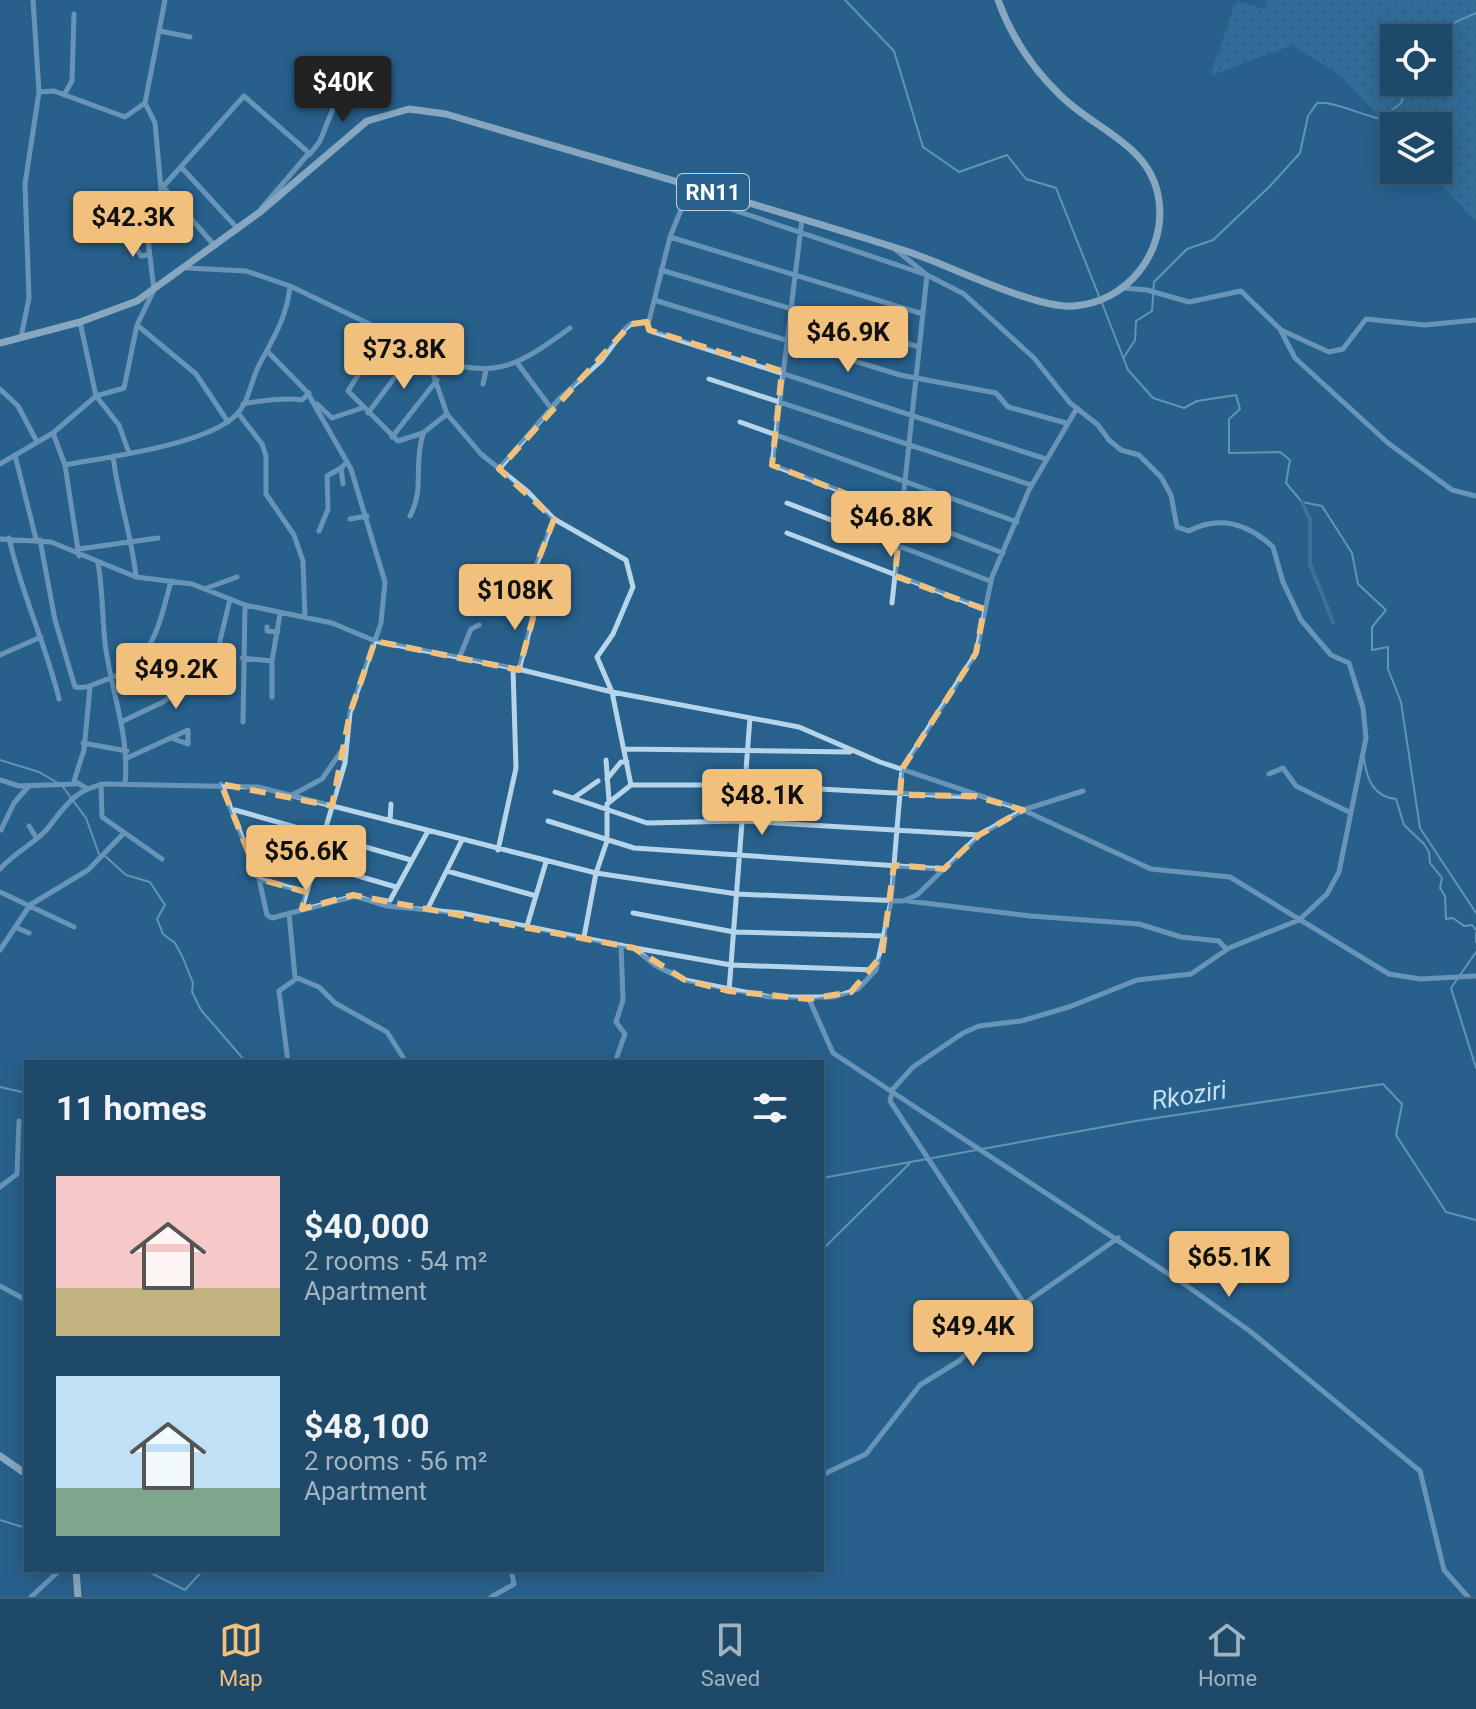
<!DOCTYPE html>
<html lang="en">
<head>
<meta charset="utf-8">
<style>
	:root { --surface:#1e4969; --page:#26506f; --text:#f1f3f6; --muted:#a1b2c0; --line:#3c617d; --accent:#f2c07d }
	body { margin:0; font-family:Roboto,sans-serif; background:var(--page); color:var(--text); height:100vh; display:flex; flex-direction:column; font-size:30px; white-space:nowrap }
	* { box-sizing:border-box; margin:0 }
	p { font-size:26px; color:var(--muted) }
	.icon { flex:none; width:44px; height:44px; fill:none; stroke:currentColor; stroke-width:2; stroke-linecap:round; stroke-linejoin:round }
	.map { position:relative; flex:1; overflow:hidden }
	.drawer { position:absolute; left:24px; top:1060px; width:800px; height:512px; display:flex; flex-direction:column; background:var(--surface); border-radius:0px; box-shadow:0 4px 20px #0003,0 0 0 2px var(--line) }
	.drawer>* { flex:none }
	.tools { position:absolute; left:1380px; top:24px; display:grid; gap:16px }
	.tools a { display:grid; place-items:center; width:72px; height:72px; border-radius:0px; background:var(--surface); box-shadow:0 4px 20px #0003,0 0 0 2px var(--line); font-size:40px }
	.price { position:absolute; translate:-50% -68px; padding:0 18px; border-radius:8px; background:var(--accent); color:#111; font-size:26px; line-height:52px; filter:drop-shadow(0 2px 4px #0008) }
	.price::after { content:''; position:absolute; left:50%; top:48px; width:24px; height:18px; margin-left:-12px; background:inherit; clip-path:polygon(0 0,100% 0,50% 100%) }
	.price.selected { background:#222; color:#fff }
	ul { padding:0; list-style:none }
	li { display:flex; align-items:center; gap:24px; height:200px; padding:0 32px }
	li span { display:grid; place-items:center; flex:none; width:224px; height:160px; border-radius:0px; color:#555 }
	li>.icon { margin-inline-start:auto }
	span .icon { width:96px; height:96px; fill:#fffc; stroke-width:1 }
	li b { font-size:34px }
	h2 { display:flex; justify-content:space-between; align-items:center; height:96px; padding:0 32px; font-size:34px }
	.tabs { display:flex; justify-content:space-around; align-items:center; height:112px; border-top:2px solid var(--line); background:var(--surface); font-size:22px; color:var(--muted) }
	.tabs a { display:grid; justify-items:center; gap:4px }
	.tabs .selected { color:var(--accent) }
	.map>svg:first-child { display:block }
	.grass { fill:url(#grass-dots); fill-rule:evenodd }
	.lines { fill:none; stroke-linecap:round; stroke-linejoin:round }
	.stream { stroke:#abd1ea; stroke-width:2 }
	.canal { stroke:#5e84a0; stroke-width:4 }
	.minor { stroke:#b7d5ea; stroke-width:5 }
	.major { stroke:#fafcff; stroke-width:7 }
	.marked { fill:none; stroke:#f2c07d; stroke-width:6; stroke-dasharray:16 10; stroke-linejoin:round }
	.labels { text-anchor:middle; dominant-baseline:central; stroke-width:6; stroke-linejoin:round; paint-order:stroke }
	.shield { fill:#28618c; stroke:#bed0dc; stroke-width:2 }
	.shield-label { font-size:22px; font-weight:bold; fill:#fff }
	.water-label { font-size:26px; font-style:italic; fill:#c3def1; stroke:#28618c }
</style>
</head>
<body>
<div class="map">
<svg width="1476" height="1597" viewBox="0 0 1476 1597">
	<defs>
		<pattern id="grass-dots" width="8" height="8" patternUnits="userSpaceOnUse" patternTransform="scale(2)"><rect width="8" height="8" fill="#3c7ca8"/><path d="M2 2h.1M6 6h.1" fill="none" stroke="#44647a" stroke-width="1.8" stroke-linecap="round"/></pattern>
	</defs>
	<rect width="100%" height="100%" fill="#28618c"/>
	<path class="grass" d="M 1267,0 L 1476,0 L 1476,222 L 1428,170 L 1438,170 L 1438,126 L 1394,126 L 1394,133 L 1342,77 L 1293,45 L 1210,76 L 1236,1 L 1265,9 ZM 1394,38 L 1438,38 L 1438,82 L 1394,82 Z"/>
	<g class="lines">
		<path class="stream" d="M 845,0 L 894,51 L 923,147 L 959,172 L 1007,155 L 1026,179 L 1056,188 L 1099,296
			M 1432,38 L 1436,31 L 1476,13
			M 1102,303 L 1128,370 L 1153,398 L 1184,408 L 1197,401 L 1236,395 L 1240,409 L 1229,419 L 1229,453 L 1280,452 L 1290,460 L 1286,483 L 1302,502 L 1322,506 L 1352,553 L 1358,584 L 1386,610 L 1372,627 L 1372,650 L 1388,647 L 1388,669 L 1401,702 L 1420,828 L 1476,913
			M 1124,357 L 1135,340 L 1136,321 L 1152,311 L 1154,282 L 1187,249 L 1213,240 L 1269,187 L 1300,153 L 1308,116 L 1317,103 C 1334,101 1361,115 1381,119 L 1401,103 L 1408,82
			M 1364,759 C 1367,780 1374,797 1396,799 L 1404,825 L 1424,844 L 1429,852 L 1430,863 L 1442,878 L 1440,888 L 1445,896 L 1446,919 L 1453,918 L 1464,926 L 1472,925 L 1476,930
			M 0,760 L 39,772 L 58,783
			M 63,787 L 86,818 L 99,854
			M 105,856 L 126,875 L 150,882 L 165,905 L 157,919 L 163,934 L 175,943 L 183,958 L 193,983 L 192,992 L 201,1010 L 246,1062
			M 1476,933 L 1476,942
			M 1476,952 L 1451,988 L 1476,1068
			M 0,1087 L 26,1093
			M 822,1178 L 1136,1121 L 1383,1084 L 1402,1104 L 1396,1135 L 1446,1212 L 1476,1220
			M 822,1250 L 909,1164
			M 0,1520 L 26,1528
			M 145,1570 L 185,1590 L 203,1570"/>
		<path class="canal" d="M 1302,502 L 1310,519 L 1310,564 L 1333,622"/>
		<path class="minor" d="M 160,31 L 190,37
			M 39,92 L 54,91 L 125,117 L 145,103
			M 64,95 L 72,81 L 74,14
			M 310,154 L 320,141 L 347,74
			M 182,168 L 238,229
			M 691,185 L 670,237 L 923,314
			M 164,188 L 215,246
			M 161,189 L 244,96 L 309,153 L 261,209
			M 686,194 L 927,275 L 892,603
			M 102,212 L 128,234 L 141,256 L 147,255
			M 802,219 L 772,465 L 1003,553
			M 896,250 L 927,275 L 964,294 L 1034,358 L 1070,403 L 1098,425 L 1109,440 L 1121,450 L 1139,455 L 1161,477 L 1171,495 L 1177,527 L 1189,531 C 1220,515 1247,523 1273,547 L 1283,582 L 1301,620 L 1331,655 L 1349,663 L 1363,708 L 1366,738 L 1339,872 L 1327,894 L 1299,920 L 1229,948 L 1191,974 L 1137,980 L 1069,1007 L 1021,1021 L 979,1026 L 963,1033 L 913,1067 L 893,1089 L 890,1101 L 1025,1305
			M 187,268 L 246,271 L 290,286 L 405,341 L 427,357 L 447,414 L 481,454 L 527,491 L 554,519 L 626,560 L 633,587 L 613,634 L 597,657 L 612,692 L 631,785
			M 661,270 L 919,347
			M 1124,288 L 1147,290 L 1189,302 L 1241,291 L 1281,330 L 1329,352 L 1343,349 L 1366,319 L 1425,325 L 1476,320
			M 654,300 L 900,375 L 996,393 L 1008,407 L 1066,423
			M 80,322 L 96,396 L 119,425 L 129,453
			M 647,322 L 651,331 L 1046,459
			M 137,325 L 196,374 L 228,422
			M 386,331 L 348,391 L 398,441 L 423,433 L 447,414
			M 1281,331 L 1295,358 L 1388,443 L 1452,490 L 1476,496
			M 21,337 L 29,298 L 25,184 L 39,92 L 33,0
			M 268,352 L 307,392 L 351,469 L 385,582 L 381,623 L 350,713 L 345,763 L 302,908
			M 428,357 C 495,380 515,368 570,328
			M 518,364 L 551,408
			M 709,379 L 1031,485
			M 483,384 L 486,370
			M 0,389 L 18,406 L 36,440
			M 243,404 C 258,401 289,397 302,400 L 309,393
			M 317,404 L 332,418 L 362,408
			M 238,413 L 262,444 L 266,456 L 266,494 L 294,535 L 303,561 L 305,617
			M 368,413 L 416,349
			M 740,422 L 1017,522
			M 53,433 L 65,465 L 79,556
			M 392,437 L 437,380
			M 15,455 L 36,539
			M 113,456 C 118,498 132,536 136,577
			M 0,464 L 53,433 L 96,396 L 124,388 L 137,325 L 154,290 L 148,240 L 161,189 L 155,123 L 145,103 L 165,0
			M 65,465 C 107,457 206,445 236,415 C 249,402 251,381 259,365 C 273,339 287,317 290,286
			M 499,469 L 560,398 L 601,361 L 625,329 L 631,324 L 649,321 L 670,237
			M 343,484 L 341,468 L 347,462
			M 787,503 L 990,581
			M 410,516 C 425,488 413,466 423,434
			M 350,519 L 367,516
			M 319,531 L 328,509 L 327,476 L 341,468
			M 787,533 L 984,609
			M 9,538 C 21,593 46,644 59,699
			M 0,539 L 51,542 L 136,577 L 192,584 L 245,605 L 332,623 L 375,641 L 518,669 L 612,692 L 799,727 L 880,762 L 1023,810 L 1083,791
			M 40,540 L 55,620 L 75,687 C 87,689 94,684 105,680 C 153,665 159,625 171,581
			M 79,549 L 158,538
			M 98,563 C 103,591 102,615 105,643 C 111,691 130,736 125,784
			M 207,588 L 237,577
			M 267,627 L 267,631 L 278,632
			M 0,655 L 41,637
			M 460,656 L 471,629 L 479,625
			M 242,658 L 272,661
			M 519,669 L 533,618 L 525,595 L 554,519
			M 208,691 L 230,599
			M 272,697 L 272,661 L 280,614
			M 121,722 L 163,702 L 188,684 L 189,674
			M 243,722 L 245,605
			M 83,743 L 127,751
			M 625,749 L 850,752
			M 127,758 L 188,730 L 188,744 L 171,738
			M 606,760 L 609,800
			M 1269,774 L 1283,768 L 1296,786 L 1351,813
			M 607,779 L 621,762 L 627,762
			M 0,780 L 19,786 L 76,784
			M 101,784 L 102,817 L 162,859
			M 221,784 L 259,879 L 267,915 L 272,918 L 355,896 L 387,906 L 461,913 L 634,948 L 656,966 L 685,980 L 770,997 L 834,997 L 858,989 L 876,970 L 891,901 L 902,769 L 976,653 L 992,577 L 1029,490 L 1077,408
			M 86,788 L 74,781 L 84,750 L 90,687
			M 555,792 L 647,823 L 742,821 L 979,835
			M 292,795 L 322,779 L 345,746
			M 575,797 L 598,781
			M 235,810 L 411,860
			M 390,821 L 391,804
			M 548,821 L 634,848 L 943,869
			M 29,826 L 36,837
			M 1,830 L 14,803 L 28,787
			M 245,843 L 396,887
			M 498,850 L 516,768 L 513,669
			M 0,869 C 14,853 38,841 48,828 C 65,806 76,788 106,784 L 258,787 L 596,873 L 737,894 L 903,901 L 917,895 L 979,835 L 1023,810 L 1151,869 L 1230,877 L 1389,974 L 1420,979 L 1476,976
			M 447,871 L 536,896
			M 259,879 L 306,892
			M 0,892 L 74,927
			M 908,901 L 1031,916 L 1139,924 L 1181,937 L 1219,941 L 1226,949
			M 387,906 L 428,831
			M 427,910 L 462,840
			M 289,913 L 295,977 L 319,987 L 335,1003 L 387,1032 L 406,1062
			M 633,913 L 734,932 L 885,936
			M 527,926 L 546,862
			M 15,927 L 29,933
			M 584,937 L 596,873 L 607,841 L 607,804 L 631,785 L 745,785 L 971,797
			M 635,948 L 731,965 L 875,970
			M 0,950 L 30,905 L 88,870 L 124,833
			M 729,991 L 750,718
			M 809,999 L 833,1053 L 1190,1288 L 1251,1332 L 1420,1471 L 1444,1570 L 1468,1597
			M 288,1062 L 279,991 L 296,979
			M 615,1062 L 625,1034 L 616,1022 L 623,1000 L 621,945
			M 0,1187 L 17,1174 L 19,1121
			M 0,1286 L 26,1300
			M 822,1475 L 866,1454 L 920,1385 L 959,1361 L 994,1325 L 1118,1238
			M 31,1597 L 60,1570
			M 491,1597 L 514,1584 L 511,1570"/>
		<path class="major" d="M 0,343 L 80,322 L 137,301 L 260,212 L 367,121 L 409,109 L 446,114 C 600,160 756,203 909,252 C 951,266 1035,309 1074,306 C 1127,302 1166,253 1159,201 C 1152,145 1096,131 1060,95 C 1032,68 1011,36 998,0
			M 0,1456 L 26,1474
			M 76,1570 L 78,1597"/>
	</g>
	<path d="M0 0H1476V1597H0ZM 647,322 L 649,330 L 782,371 L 772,465 L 901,515 L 895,576 L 984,609 L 976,653 L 902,769 L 900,795 L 974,796 L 1023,810 L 979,835 L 944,869 L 894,865 L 882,955 L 851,992 L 809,999 L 729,991 L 685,980 L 634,948 L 353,895 L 302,909 L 306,892 L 259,879 L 221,784 L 332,806 L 350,713 L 375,641 L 519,670 L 533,618 L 525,595 L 554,519 L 499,469 L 631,324 Z" fill="#28618c" fill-opacity=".55" fill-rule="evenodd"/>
	<path class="marked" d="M 647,322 L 649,330 L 782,371 L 772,465 L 901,515 L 895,576 L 984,609 L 976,653 L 902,769 L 900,795 L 974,796 L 1023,810 L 979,835 L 944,869 L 894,865 L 882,955 L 851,992 L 809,999 L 729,991 L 685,980 L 634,948 L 353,895 L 302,909 L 306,892 L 259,879 L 221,784 L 332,806 L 350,713 L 375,641 L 519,670 L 533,618 L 525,595 L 554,519 L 499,469 L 631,324 Z"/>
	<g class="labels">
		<rect class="shield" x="677" y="174" width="72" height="36" rx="6"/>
		<g class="shield-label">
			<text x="713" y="192">RN11</text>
		</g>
		<g class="water-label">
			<text transform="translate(1189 1095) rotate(-9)">Rkoziri</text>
		</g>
	</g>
</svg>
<div class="tools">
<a><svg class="icon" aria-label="locate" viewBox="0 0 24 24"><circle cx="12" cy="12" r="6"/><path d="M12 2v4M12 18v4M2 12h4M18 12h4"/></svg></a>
<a><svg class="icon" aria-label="layers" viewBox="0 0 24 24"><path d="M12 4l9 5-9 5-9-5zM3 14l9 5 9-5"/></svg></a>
</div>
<b class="price selected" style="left:343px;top:124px">$40K</b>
<b class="price" style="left:133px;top:259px">$42.3K</b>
<b class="price" style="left:848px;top:374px">$46.9K</b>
<b class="price" style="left:404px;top:391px">$73.8K</b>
<b class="price" style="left:891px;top:559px">$46.8K</b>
<b class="price" style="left:515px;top:632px">$108K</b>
<b class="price" style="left:176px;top:711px">$49.2K</b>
<b class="price" style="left:762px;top:837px">$48.1K</b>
<b class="price" style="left:306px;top:893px">$56.6K</b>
<b class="price" style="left:1229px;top:1299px">$65.1K</b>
<b class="price" style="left:973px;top:1368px">$49.4K</b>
<section class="drawer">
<h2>11 homes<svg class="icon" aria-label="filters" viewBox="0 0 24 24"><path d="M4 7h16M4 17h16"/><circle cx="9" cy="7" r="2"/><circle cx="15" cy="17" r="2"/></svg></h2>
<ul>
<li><span style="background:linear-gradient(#f6c9c9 70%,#c2b280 0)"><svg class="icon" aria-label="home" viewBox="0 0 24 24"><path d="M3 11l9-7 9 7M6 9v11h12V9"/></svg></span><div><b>$40,000</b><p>2 rooms · 54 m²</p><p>Apartment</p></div></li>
<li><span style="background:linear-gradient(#bfe0f5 70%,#7fa58c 0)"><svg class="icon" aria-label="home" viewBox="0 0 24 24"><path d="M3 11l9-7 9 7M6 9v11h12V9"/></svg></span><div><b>$48,100</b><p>2 rooms · 56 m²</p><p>Apartment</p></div></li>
</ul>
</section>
</div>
<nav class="tabs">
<a class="selected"><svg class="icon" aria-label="map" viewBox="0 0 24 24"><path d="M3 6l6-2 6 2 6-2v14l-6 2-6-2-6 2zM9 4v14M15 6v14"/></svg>Map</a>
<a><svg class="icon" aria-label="saved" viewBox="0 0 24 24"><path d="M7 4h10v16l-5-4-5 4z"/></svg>Saved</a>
<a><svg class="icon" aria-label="home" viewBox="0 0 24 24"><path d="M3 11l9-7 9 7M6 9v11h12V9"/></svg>Home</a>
</nav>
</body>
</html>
